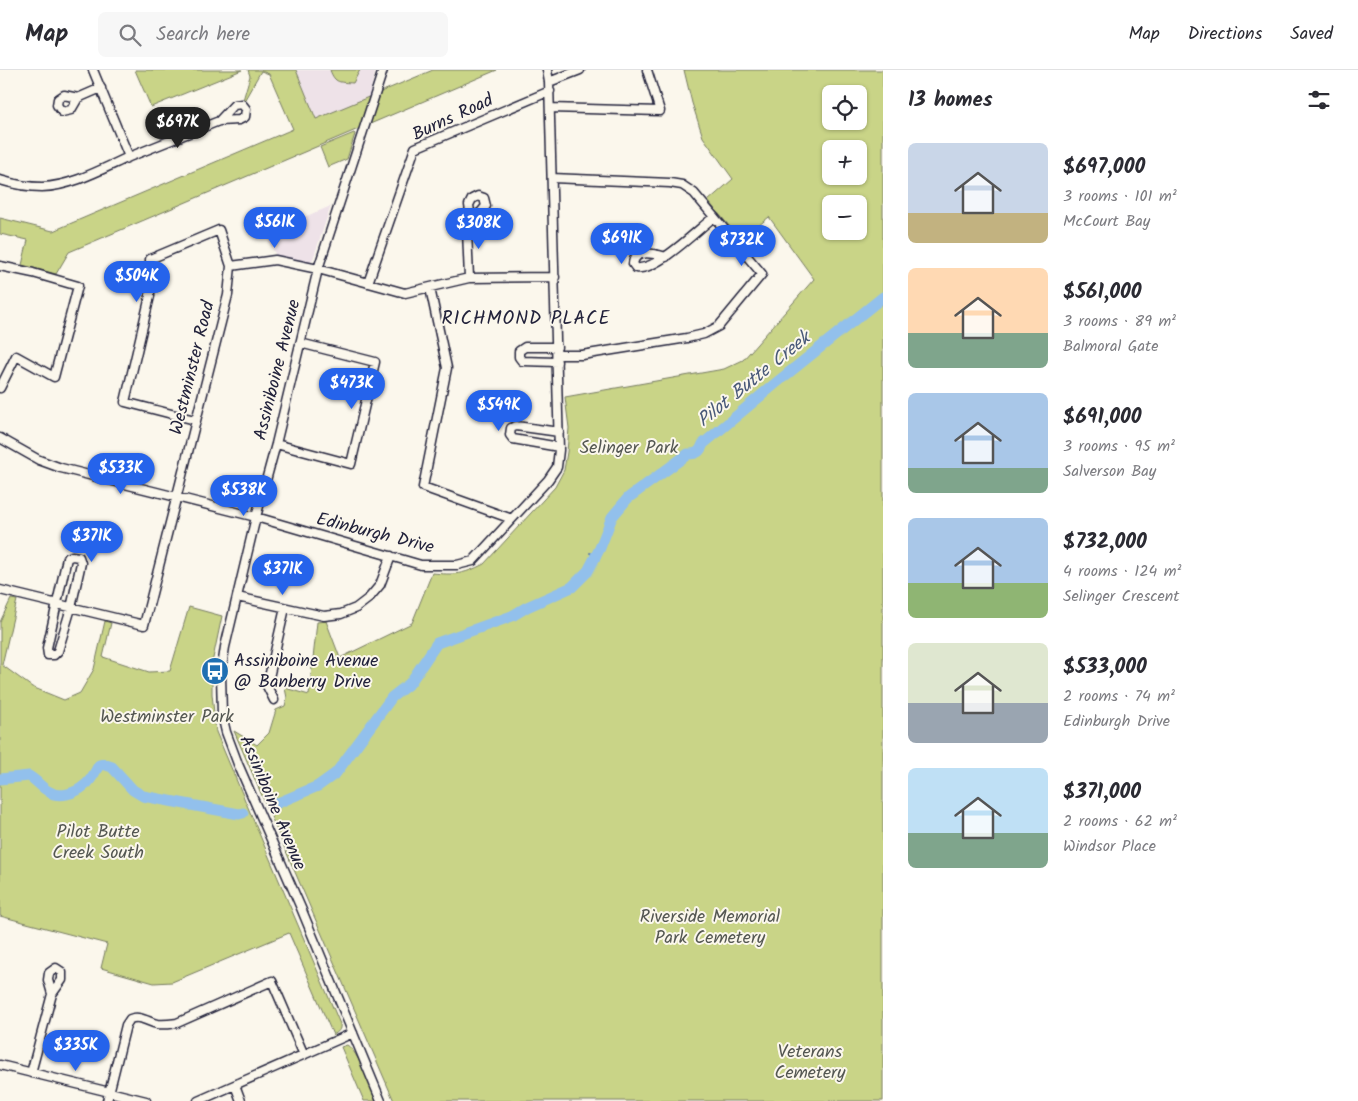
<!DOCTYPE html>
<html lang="en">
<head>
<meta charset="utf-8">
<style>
	:root { --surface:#fff; --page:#f7f7f7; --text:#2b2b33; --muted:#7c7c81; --line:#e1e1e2; --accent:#2563eb }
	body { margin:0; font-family:Kalam,sans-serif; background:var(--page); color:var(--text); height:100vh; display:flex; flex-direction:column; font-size:19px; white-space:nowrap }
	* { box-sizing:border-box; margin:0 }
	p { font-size:16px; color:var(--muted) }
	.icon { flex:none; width:28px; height:28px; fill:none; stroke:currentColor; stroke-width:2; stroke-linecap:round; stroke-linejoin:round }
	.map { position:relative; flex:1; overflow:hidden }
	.side { display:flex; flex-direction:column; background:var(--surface); width:475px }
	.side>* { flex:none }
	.buttons { position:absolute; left:822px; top:15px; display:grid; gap:10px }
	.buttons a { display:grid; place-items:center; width:45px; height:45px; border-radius:8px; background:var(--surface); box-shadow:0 1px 4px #0004; font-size:25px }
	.price { position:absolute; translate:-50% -42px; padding:0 11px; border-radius:18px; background:var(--accent); color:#fff; font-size:16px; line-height:32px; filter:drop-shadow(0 1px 2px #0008) }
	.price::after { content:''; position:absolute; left:50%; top:30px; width:15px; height:11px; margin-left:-8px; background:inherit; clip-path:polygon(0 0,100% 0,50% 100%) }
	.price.current { background:#222; color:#fff }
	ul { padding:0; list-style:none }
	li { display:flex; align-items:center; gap:15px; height:125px; padding:0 25px }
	li span { display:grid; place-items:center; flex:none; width:140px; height:100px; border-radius:8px; color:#555 }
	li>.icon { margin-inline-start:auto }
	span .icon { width:60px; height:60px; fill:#fffc; stroke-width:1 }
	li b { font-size:21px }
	h2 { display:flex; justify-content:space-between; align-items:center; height:60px; padding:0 25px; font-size:21px }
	header { display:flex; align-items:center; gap:30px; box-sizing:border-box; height:70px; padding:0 25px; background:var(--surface); border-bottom:1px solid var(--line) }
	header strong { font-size:24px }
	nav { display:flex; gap:28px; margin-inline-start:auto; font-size:18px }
	.search { width:350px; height:45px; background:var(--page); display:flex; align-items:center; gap:12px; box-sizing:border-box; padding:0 18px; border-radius:8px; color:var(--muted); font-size:19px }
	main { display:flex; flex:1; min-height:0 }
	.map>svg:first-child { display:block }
	.built { fill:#eee2e8 }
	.green { fill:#c9d487; stroke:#767b61; fill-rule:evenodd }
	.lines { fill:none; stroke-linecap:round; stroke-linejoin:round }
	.stream { stroke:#6581a5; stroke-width:2 }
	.river { stroke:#92c0ec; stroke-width:11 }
	.minor-casing { stroke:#22223b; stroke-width:11 }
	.minor { stroke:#fbf7ec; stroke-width:8 }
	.labels { text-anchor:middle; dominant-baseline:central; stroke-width:4; stroke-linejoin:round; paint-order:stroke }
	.street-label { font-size:18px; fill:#22223b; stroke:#fbf7ec }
	.park-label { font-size:18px; fill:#545752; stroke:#fbf7ec }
	.poi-label { font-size:18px; fill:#22223b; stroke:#fbf7ec; text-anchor:start }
	.neighbourhood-label { font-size:19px; letter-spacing:1px; fill:#22223b; stroke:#fbf7ec }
	.water-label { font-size:19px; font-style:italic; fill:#495979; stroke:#fbf7ec }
</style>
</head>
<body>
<header>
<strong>Map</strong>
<div class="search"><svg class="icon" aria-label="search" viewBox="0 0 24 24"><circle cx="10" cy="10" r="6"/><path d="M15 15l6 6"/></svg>Search here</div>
<nav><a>Map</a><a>Directions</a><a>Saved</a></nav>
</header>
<main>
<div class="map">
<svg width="883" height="1031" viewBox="0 0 883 1031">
	<rect width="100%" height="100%" fill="#fbf7ec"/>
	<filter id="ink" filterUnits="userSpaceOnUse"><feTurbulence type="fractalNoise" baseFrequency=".02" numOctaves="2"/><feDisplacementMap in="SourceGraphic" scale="10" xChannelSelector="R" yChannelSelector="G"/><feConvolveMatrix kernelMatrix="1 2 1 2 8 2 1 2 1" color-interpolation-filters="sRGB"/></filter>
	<g filter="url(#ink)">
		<path class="built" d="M 296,0 L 376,0 L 368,28 L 316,50 Z
			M 331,136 L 313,189 L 311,192 L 306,194 L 276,186 L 265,163 Z"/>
		<path class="green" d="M 135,0 L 242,0 L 151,37 Z
			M 248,0 L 296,0 L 316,49 L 433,0 L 497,0 L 69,182 L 56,204 L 22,195 L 28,170 L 0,164 L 0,148 L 53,161 L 293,59 L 269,4 L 261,1 L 244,31 L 243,30 L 250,6 Z
			M 330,0 L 360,0 L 353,13 C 340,12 335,14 330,0 Z
			M 684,0 L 883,0 L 883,1031 L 394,1031 L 234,661 L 257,675 L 269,663 L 276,640 L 285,636 L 287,628 L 285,618 L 309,625 L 317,552 L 326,551 L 340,588 L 412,553 L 432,503 C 455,505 462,505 484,494 L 555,417 L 564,400 L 567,382 L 569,358 L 565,327 L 724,299 L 743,290 L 814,209 L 769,147 L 741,170 L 708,131 L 733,109 L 703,67 L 692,33 ZM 831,24 L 859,24 L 859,51 L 831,51 ZM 831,79 L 859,79 L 859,106 L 831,106 ZM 831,134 L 859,134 L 859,161 L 831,161 Z
			M 354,63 L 355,64 L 347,89 L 328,97 L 320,77 Z
			M 11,529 L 17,530 L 2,595 L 32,617 L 64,630 L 80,623 L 94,599 L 105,551 L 111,553 L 103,587 L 149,602 L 170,601 L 189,537 L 222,546 L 212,593 L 212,624 L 216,662 L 340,954 C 341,960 338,962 333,965 L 289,863 L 172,912 L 154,913 L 101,898 L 107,874 L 0,846 L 0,552 Z
			M 347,975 C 359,982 370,1017 376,1031 L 364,1031 L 341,977 Z"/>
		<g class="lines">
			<path class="stream" d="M 590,483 L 593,484 L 597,482"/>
			<path class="river" d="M 0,709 L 29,706 C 36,710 41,717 48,721 C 59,729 76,723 85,715 C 91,711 95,702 99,695 L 103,694 L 112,697 L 133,720 L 143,726 L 239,744 L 243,743
				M 273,735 L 318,716 L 336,703 L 392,627 L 410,613 L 437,573 L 512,546 L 527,537 L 572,517 L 588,501 L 600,478 L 612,447 L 628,428 L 688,384 C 697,384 700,382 703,374 L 776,313 L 883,227"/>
			<g class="minor-casing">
				<path id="minor" d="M 549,12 L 580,0
					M 78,28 L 64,25 L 58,29 L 57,35 L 62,42 L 71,40 L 78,28 L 101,18
					M 550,38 L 660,41 L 647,0
					M 129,87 L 219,51 L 239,50 L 245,47 L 246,39 L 242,34 L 234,35 L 219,51
					M 552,108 L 670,113 L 682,115 L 694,123 L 762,204 L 719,256 L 704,264 L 687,268 L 582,285 L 557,285
					M 0,110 C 13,114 28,117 42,117 C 72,116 102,99 129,87 L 93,0
					M 666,187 C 655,184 634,178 633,194 L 636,198 C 657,201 697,160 714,147
					M 0,196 L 33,203 L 78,216 L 54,307 L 16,286 L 0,318
					M 231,196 L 275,190 L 318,199 L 405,223 L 469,208 L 555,207
					M 469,208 L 467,160 L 471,149 L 469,135 L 472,129 L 478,126 L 484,128 L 486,136 L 481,142 L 471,149
					M 368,213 L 415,78 L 550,21
					M 430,218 L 447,298 L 423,417 L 512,449
					M 557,277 L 525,277 L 519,281 L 519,287 L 522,291 L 557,292
					M 559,362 L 516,356 L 511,358 L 510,365 L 513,369 L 559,377
					M 0,368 L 39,390 L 61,398 L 256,447 L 421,495 L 457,495 L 473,491 L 548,410 L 557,397 L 559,380 L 549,12 L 547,0
					M 276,374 L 351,394 L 375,292 L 300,273
					M 72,486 L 79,487 L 81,493 L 71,538 L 58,581 L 54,585 L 48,585 L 47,578 L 67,488 Z
					M 0,520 L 144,555 L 228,225 L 231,196 L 219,160 L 150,189 L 150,226 L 125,332 L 195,350
					M 237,527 L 324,546 L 341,544 L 356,538 L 369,528 L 380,515 L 391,486
					M 274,630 L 267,616 L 285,538
					M 0,995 L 146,1031
					M 31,1003 L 52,924 L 62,910 L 62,902 L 56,898 L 49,903 L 48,910 L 52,924
					M 235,1015 L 241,1031
					M 107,1031 L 126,955 L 130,949 C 140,945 148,952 157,954 C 164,955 170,954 177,953 L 272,911 L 304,985
					M 198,1031 L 353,963
					M 381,1031 L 301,838 L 238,694 L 226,662 L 222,645 L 221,604 L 225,577 L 256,447 L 276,374 L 318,199 L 383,0"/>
			</g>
			<use href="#minor" class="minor"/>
		</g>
	</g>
	<defs>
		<g id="bus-disc" transform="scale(1.4375)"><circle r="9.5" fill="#1f6fb2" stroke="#fbf7ec"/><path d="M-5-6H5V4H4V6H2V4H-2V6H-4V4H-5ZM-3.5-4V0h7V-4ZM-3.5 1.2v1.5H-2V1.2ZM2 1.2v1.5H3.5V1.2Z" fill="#fff"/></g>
	</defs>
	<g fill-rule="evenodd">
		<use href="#bus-disc" x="215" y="601"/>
	</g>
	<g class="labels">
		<g class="street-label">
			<text transform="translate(453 48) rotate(-25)">Burns Road</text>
			<text transform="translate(193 298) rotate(-76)">Westminster Road</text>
			<text transform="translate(278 300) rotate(-76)">Assiniboine Avenue</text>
			<text transform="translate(375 464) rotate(14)">Edinburgh Drive</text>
			<text transform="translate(272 733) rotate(67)">Assiniboine Avenue</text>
		</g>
		<g class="park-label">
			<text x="629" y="378">Selinger Park</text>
			<text x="167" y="647">Westminster Park</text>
			<text x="98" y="762">Pilot Butte<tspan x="98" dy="21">Creek South</tspan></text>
			<text x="710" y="847">Riverside Memorial<tspan x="710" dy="21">Park Cemetery</tspan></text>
			<text x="810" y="982">Veterans<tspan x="810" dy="21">Cemetery</tspan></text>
		</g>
		<g class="poi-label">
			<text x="234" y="591">Assiniboine Avenue<tspan x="234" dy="21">@ Banberry Drive</tspan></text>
		</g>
		<g class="neighbourhood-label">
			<text x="526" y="249">RICHMOND PLACE</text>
		</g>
		<g class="water-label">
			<text transform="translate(754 310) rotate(-39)">Pilot Butte Creek</text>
		</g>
	</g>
</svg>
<div class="buttons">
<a><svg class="icon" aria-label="locate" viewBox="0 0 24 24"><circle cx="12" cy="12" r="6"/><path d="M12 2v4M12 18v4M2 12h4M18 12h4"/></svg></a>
<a>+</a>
<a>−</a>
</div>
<b class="price current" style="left:178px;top:79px">$697K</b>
<b class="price" style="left:275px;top:179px">$561K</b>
<b class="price" style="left:479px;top:180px">$308K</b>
<b class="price" style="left:622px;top:195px">$691K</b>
<b class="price" style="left:742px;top:197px">$732K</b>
<b class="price" style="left:137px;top:233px">$504K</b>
<b class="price" style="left:352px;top:340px">$473K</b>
<b class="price" style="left:499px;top:362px">$549K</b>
<b class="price" style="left:121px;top:425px">$533K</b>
<b class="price" style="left:244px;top:447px">$538K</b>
<b class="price" style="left:92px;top:493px">$371K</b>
<b class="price" style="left:283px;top:526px">$371K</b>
<b class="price" style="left:76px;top:1002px">$335K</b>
</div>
<section class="side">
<h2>13 homes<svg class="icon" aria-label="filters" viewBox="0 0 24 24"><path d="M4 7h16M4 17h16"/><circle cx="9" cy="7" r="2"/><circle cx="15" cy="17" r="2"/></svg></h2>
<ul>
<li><span style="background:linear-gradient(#c9d6e8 70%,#c2b280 0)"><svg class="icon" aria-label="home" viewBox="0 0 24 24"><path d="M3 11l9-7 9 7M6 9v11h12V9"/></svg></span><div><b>$697,000</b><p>3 rooms · 101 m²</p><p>McCourt Bay</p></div></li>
<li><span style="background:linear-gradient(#ffd9b3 65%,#7fa58c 0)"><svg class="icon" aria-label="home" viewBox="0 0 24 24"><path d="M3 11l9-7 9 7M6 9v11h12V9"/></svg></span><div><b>$561,000</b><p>3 rooms · 89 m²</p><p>Balmoral Gate</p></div></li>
<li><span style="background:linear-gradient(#a9c7e8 75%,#7fa58c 0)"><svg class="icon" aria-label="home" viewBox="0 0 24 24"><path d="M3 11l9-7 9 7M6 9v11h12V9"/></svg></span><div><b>$691,000</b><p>3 rooms · 95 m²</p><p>Salverson Bay</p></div></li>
<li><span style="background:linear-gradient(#a9c7e8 65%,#8fb573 0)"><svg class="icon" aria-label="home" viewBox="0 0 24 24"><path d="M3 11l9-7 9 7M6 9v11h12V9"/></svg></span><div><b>$732,000</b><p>4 rooms · 124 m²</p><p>Selinger Crescent</p></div></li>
<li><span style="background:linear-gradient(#dfe7d0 60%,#9aa5b1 0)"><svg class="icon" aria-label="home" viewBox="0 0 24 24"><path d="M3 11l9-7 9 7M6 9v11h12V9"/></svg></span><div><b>$533,000</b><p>2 rooms · 74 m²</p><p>Edinburgh Drive</p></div></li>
<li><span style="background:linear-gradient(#bfe0f5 65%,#7fa58c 0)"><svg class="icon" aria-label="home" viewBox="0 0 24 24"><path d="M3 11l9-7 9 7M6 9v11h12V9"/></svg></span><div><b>$371,000</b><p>2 rooms · 62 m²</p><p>Windsor Place</p></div></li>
</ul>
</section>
</main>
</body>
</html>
